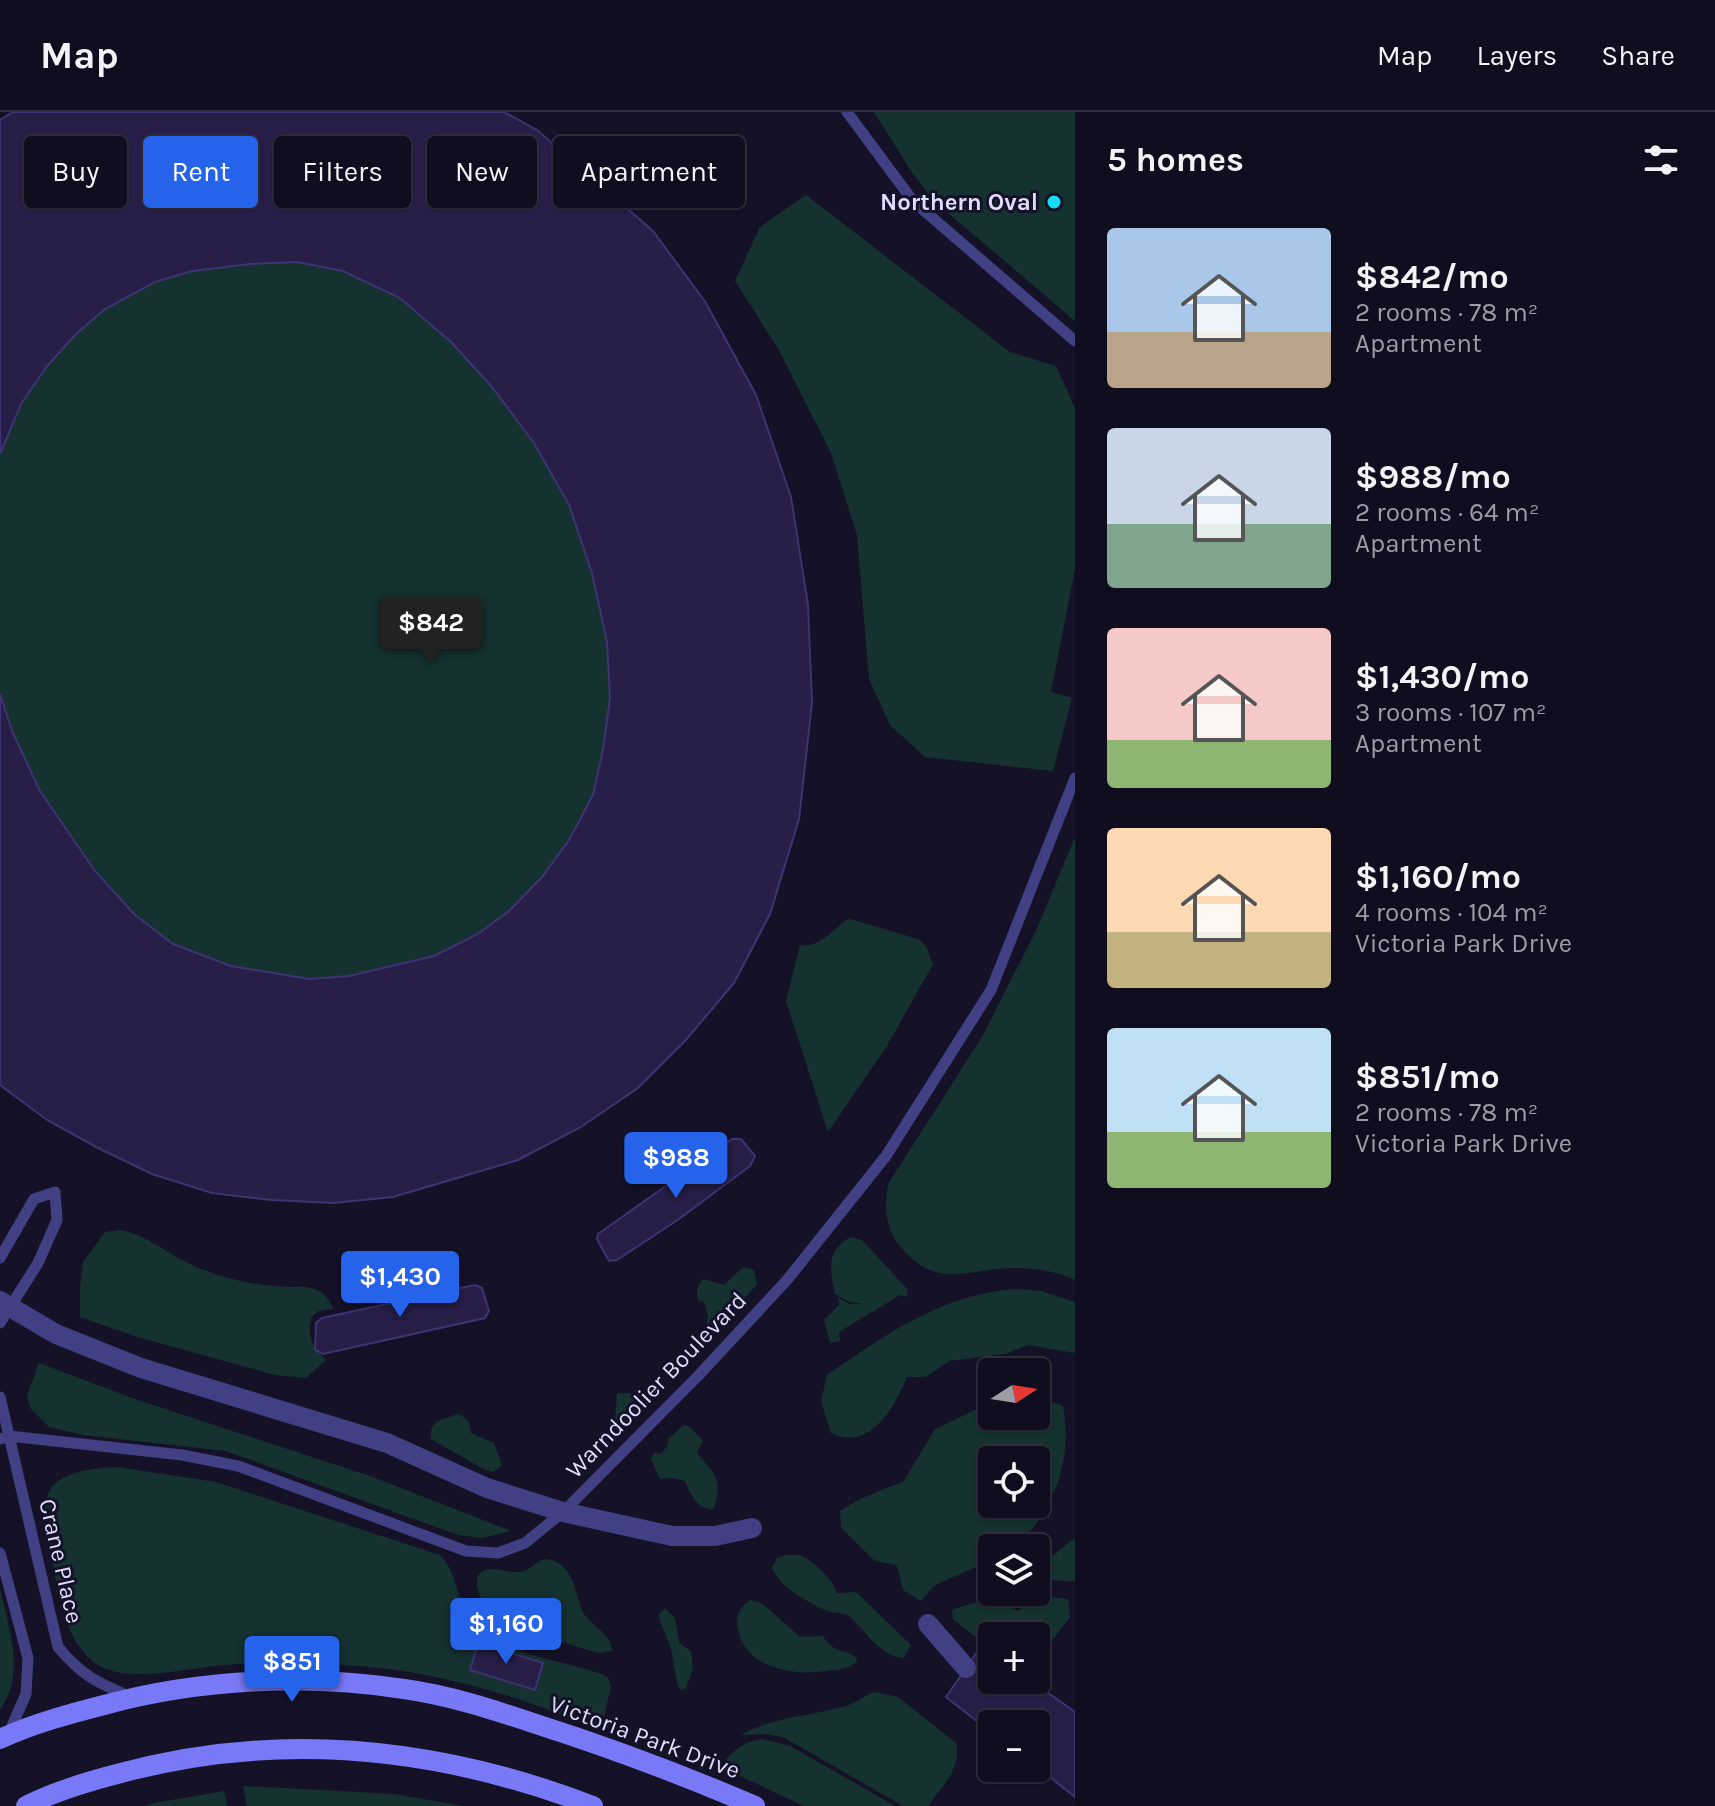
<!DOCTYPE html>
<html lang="en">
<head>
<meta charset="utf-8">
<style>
	:root { --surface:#100e1e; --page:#191727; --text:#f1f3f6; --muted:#9c9ca4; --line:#302e3c; --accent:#2563eb }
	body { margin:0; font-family:Karla,sans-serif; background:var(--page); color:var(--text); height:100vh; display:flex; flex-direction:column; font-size:30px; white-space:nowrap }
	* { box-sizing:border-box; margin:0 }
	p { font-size:26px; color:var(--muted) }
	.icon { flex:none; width:44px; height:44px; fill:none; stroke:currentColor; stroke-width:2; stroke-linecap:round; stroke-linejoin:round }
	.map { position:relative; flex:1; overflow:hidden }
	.side { display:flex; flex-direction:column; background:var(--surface); width:640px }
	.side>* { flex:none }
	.top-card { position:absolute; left:24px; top:24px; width:760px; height:72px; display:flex; gap:16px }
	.needle { width:52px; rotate:78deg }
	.fabs { position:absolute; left:978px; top:1246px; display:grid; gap:16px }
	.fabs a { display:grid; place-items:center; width:72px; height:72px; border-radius:8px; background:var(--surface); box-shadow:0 2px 6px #0004,0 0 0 2px var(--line); font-size:40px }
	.price { position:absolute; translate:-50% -68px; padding:0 18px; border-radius:8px; background:var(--accent); color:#fff; font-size:26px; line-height:52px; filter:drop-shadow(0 2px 4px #0008) }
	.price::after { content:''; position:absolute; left:50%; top:48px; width:24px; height:18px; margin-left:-12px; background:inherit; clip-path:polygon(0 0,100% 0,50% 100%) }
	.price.active { background:#222; color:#fff }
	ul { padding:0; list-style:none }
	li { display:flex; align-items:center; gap:24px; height:200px; padding:0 32px }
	li span { display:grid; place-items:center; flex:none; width:224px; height:160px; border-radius:8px; color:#555 }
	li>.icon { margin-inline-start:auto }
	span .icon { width:96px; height:96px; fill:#fffc; stroke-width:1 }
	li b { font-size:34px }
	h2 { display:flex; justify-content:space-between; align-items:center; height:96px; padding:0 32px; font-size:34px }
	.chip { padding:0 28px; border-radius:8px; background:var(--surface); box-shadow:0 2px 6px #0004,0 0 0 2px var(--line); font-size:28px; line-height:72px }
	.chip.active { background:var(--accent); color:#fff }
	header { display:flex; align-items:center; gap:48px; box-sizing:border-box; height:112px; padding:0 40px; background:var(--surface); border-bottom:2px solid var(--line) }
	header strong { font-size:38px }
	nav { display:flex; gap:44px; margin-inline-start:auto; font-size:28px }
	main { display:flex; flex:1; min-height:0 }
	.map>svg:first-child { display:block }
	.green { fill:#153230; fill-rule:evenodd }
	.building { fill:#271f48; stroke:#3e3373; stroke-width:2 }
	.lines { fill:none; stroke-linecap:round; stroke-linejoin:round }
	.lane { stroke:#414084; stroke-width:11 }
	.street { stroke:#414084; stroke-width:20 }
	.secondary { stroke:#7979f7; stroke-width:20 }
	.poi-dot { fill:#14dff0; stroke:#151228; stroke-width:3 }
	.labels { text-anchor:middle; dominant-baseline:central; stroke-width:6; stroke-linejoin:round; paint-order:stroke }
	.poi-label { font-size:24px; font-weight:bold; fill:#dfdcfd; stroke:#151228; text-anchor:end }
	.street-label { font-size:24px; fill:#dfdcfd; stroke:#151228 }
</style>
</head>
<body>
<header>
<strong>Map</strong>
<nav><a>Map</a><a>Layers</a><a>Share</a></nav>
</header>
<main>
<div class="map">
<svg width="1075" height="1694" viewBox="0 0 1075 1694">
	<rect width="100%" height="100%" fill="#151228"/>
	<path class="green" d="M 13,0 L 504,0 L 537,18 L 653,119 L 706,191 L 756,283 L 791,385 L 808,493 L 812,591 L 799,707 L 770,802 L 734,871 L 685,929 L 518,1048 L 393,1085 L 333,1091 L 272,1088 L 212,1081 L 98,1036 L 47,1008 L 0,973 L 0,8 Z
		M 874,0 L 1075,0 L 1075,209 L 934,89 L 911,59 Z
		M 806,83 L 1010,240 L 1056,254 L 1075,296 L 1075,457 L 1051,580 L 1072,586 L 1053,659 L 925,645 L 890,613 L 869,567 L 857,423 L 831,341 L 779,238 L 735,169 L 760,115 Z
		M 1075,725 L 1075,1168 C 1053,1157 1021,1154 996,1157 C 958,1162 935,1171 905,1140 C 885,1120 884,1098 888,1072 L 982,925 L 1036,819 Z
		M 850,807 L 918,827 L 926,834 L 933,852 L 887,934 L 828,1020 L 786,889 L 800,833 C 818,837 833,818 846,808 Z
		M 120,1118 C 144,1122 164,1139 186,1150 C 218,1166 258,1175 294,1175 C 312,1174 326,1178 333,1197 L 319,1199 L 312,1204 C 306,1223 312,1235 326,1248 L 306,1266 L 275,1263 L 134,1224 L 80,1205 L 80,1176 L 83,1150 L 105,1120 Z
		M 851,1125 L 862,1128 L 908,1178 L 907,1185 L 900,1183 L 839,1220 L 840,1229 L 830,1231 L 824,1208 L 839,1193 L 838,1185 L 849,1192 L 863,1192 L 850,1190 L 835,1182 C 830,1159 825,1138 851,1125 Z
		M 743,1155 L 754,1158 L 757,1172 L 719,1216 L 706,1214 L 708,1204 L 704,1190 L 698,1188 C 696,1180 697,1173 703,1167 L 724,1173 Z
		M 1015,1177 L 1041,1179 L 1075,1190 L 1075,1241 L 1028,1233 L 1006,1242 L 949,1249 L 926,1265 L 907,1265 C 894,1296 870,1340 831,1321 L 821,1289 L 827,1263 C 887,1222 940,1183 1015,1177 Z
		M 39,1251 L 135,1287 L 370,1364 L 511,1419 L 482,1426 L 458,1423 L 226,1339 L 83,1323 L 49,1315 L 30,1296 L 27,1283 Z
		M 617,1281 L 643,1282 L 649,1286 L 647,1294 L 625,1315 L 615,1310 Z
		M 1036,1285 L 1063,1294 C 1073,1350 1054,1397 1015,1436 L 992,1436 L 992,1448 L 935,1473 L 921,1489 L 903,1478 L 897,1453 L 875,1449 L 841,1416 L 840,1399 L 860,1387 L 904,1369 L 935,1317 L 992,1290 L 992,1304 L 1036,1304 ZM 1036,1348 L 1036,1392 L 992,1392 L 992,1348 Z
		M 459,1302 L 469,1309 L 471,1321 L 494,1331 L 502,1353 L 494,1360 L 485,1358 L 431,1327 C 429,1308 443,1307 459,1302 Z
		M 684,1313 L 689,1314 L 703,1328 L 697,1341 C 715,1362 724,1369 713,1398 C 696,1396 691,1383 685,1369 L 672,1366 L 660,1367 L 651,1347 L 654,1341 L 661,1342 L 668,1333 L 668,1327 Z
		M 117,1355 L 216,1370 L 440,1443 C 460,1463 456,1495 474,1516 C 494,1541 576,1550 608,1565 L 611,1575 L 603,1608 L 601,1612 L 593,1613 C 567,1606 543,1595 518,1587 C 463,1569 403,1556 345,1553 C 306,1550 263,1550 224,1553 C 189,1556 136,1570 103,1556 C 90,1550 76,1533 71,1520 C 59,1493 47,1425 46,1395 C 46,1359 90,1357 117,1355 Z
		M 1075,1426 L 1075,1470 L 1049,1468 L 1041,1462 L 1045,1449 Z
		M 786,1443 C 788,1443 798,1443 800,1443 C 813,1449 834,1468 837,1481 L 856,1480 L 911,1533 L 904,1546 C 880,1545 866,1519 850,1505 C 843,1499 833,1502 825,1498 C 808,1490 777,1474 772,1455 L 777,1446 Z
		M 546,1447 C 575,1451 574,1481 583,1500 C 591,1515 611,1520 612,1539 L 598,1541 L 500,1511 C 490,1505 469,1473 480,1461 C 490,1451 511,1464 524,1459 C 532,1456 537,1449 546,1447 Z
		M 0,1477 C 9,1518 26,1560 0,1598 Z
		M 1041,1484 L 1068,1487 L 1070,1505 L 1036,1550 L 1036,1524 L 992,1524 L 992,1538 L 953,1507 L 952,1498 L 992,1485 L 1018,1499 Z
		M 751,1488 L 763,1492 L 800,1525 L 823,1524 C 834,1543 843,1535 857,1546 L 856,1550 C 848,1558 838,1557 827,1559 C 804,1562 781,1561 760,1549 C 740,1537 725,1501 751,1488 Z
		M 665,1496 L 675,1506 L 679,1531 L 691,1539 L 693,1556 L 686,1576 L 681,1578 L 678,1575 L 671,1537 L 658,1503 Z
		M 874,1580 L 898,1585 L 956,1631 C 962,1657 942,1674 928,1694 L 903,1694 L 783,1625 L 765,1622 L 741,1623 C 772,1605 811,1604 846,1594 C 856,1591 863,1584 874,1580 Z
		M 762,1627 L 790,1634 L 895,1694 L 804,1694 L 721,1655 C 732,1639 742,1630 762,1627 Z
		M 243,1674 L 395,1682 L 463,1694 L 247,1694 Z
		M 224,1679 L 227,1694 L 146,1694 L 154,1691 Z"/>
	<path class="building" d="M 13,0 L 504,0 L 537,18 L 653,119 L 706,191 L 756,283 L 791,385 L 808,493 L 812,591 L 799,707 L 770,802 L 734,871 L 685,929 L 638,976 L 581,1015 L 518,1048 L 393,1085 L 333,1091 L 272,1088 L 212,1081 L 152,1062 L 98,1036 L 47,1008 L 0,973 L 0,582 L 13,621 L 40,679 L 95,759 L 134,802 L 173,832 L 231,854 L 309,867 L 349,864 L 434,844 L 476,823 L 508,800 L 542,765 L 569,728 L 593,683 L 603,638 L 610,586 L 607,530 L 592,461 L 569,393 L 534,331 L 492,275 L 451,230 L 400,186 L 343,159 L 297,150 L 250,152 L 192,159 L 155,170 L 105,197 L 75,223 L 47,254 L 21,292 L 0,342 L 0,8 Z
		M 732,1027 L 741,1027 L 755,1044 L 750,1054 L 679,1107 L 617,1148 L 609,1149 L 597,1127 L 598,1122 Z
		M 475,1173 L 482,1176 L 489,1199 L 485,1206 L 323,1242 L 315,1238 L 316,1211 L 322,1206 Z
		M 478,1531 L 543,1551 L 535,1578 L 470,1558 Z
		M 982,1533 L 992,1540 L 992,1568 L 1030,1568 L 1075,1600 L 1075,1685 L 1036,1654 L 1036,1612 L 992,1612 L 992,1621 L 946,1585 Z"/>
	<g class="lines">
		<path class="lane" d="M 847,0 L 913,89 L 1075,229
			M 0,1146 L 34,1087 L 55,1080 L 57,1108 L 38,1151 L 0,1211
			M 0,1285 L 58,1535 C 82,1564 98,1571 131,1585
			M 0,1327 L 9,1324 L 182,1343 L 238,1354 L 466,1439 L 498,1441 L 525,1431 L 563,1400 L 698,1264 L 787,1168 L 886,1044 L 991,878 L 1075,666
			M 0,1441 L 28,1546 L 26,1582 L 8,1623"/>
		<path class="street" d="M 0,1189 L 56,1222 L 141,1256 L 387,1331 L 487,1376 L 563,1400 L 672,1424 L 715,1424 L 752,1416
			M 928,1512 L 966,1556"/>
		<path class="secondary" d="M 0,1627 C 32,1612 69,1602 104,1593 C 200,1567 305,1562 404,1577 C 448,1583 491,1597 533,1611 C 608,1635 683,1663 755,1694
			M 26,1694 C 55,1679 86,1670 117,1662 C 278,1618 439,1635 593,1694"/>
	</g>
	<circle class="poi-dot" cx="1054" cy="90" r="8"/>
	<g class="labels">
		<g class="poi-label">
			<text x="1038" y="90">Northern Oval</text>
		</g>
		<g class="street-label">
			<text transform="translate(656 1273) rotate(-46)">Warndoolier Boulevard</text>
			<text transform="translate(61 1449) rotate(77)">Crane Place</text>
			<text transform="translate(645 1625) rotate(20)">Victoria Park Drive</text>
		</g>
	</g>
</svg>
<div class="fabs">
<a><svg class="needle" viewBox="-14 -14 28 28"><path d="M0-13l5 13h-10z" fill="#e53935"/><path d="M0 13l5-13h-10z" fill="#9c9ca4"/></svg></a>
<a><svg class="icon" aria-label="locate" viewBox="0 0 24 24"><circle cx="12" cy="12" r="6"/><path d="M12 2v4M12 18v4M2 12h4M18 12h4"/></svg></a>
<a><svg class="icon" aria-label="layers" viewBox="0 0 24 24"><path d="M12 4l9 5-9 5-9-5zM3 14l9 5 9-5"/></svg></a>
<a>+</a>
<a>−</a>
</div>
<b class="price active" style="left:431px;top:553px">$842</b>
<b class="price" style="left:676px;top:1088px">$988</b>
<b class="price" style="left:400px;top:1207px">$1,430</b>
<b class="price" style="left:506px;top:1554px">$1,160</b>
<b class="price" style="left:292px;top:1592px">$851</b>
<div class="top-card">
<a class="chip">Buy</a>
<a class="chip active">Rent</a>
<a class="chip">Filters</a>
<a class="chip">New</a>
<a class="chip">Apartment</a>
</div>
</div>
<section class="side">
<h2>5 homes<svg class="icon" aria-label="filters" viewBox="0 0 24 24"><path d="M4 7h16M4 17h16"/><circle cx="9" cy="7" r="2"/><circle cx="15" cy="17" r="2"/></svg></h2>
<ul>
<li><span style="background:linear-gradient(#a9c7e8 65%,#b9a48a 0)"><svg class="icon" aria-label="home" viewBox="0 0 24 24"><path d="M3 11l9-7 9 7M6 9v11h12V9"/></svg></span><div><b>$842/mo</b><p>2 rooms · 78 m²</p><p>Apartment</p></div></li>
<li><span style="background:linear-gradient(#c9d6e8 60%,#7fa58c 0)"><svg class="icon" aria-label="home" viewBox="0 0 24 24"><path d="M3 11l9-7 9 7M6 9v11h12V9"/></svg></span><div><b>$988/mo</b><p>2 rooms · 64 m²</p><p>Apartment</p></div></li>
<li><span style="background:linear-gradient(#f6c9c9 70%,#8fb573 0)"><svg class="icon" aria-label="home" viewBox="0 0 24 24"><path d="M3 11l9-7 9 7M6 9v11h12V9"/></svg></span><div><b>$1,430/mo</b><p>3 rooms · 107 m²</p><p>Apartment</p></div></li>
<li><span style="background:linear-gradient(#ffd9b3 65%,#c2b280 0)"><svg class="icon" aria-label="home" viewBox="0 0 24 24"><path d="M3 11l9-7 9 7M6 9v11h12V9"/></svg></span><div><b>$1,160/mo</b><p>4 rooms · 104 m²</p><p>Victoria Park Drive</p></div></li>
<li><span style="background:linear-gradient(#bfe0f5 65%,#8fb573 0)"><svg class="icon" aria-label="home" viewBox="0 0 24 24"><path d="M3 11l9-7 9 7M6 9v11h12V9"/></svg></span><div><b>$851/mo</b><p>2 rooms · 78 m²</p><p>Victoria Park Drive</p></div></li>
</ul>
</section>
</main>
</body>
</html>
